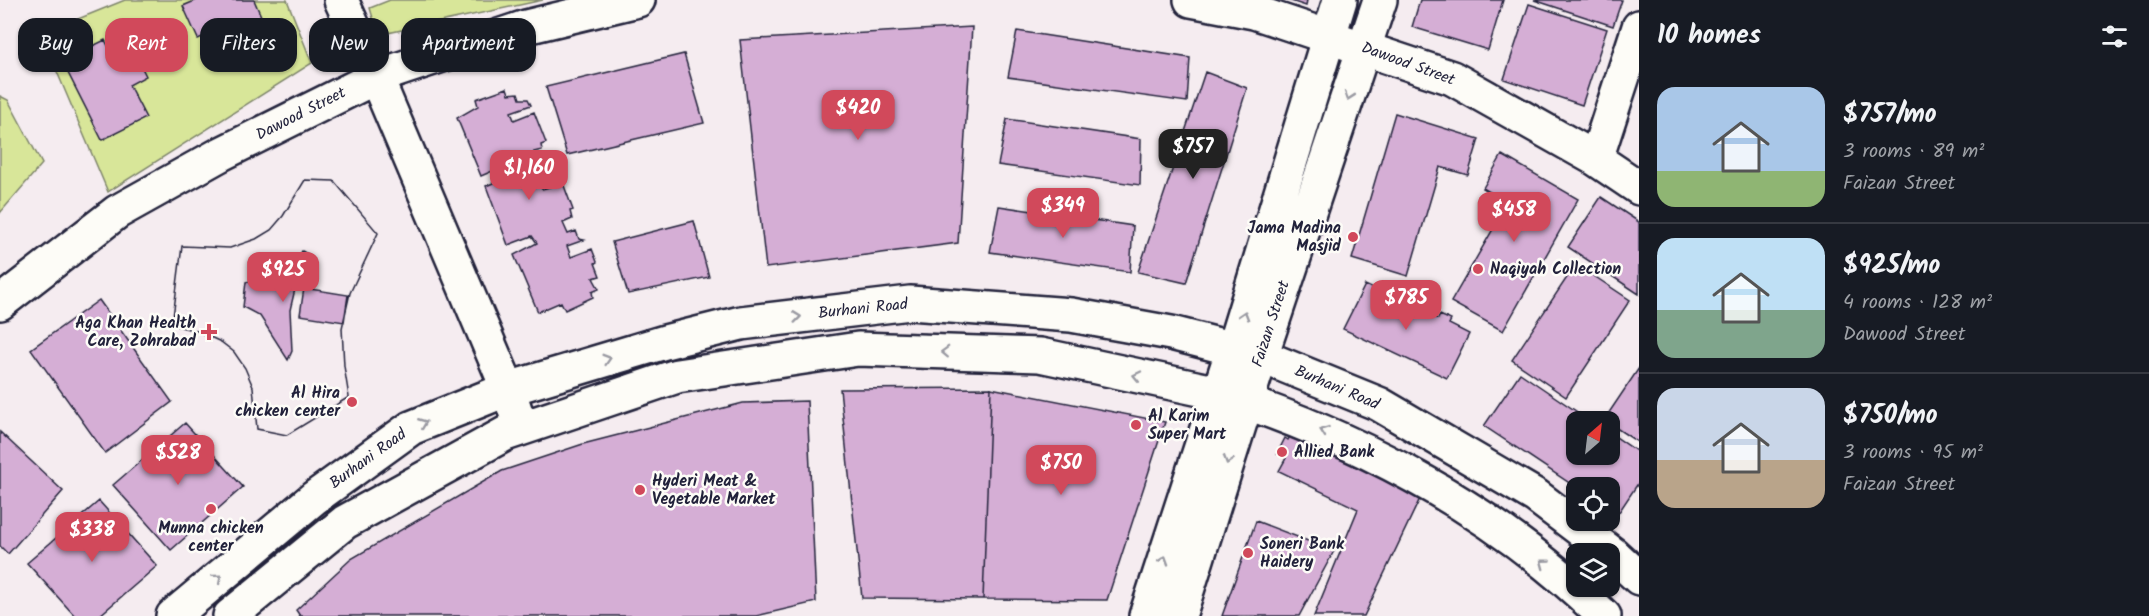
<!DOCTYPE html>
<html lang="en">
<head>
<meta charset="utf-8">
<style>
	:root { --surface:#171b24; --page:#242831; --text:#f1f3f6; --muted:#9ea1a6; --line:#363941; --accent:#d1495b }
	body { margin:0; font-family:Kalam,sans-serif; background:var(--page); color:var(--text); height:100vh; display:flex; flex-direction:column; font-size:22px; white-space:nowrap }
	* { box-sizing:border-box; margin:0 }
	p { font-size:20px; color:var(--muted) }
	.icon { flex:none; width:33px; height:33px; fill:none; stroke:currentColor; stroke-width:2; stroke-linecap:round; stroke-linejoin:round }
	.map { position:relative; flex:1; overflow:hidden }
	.sheet { display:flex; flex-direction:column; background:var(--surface); width:510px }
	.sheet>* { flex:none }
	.guide { position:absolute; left:18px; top:18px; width:570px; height:54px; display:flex; gap:12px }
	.needle { width:39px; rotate:28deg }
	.fabs { position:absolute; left:1566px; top:411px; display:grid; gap:12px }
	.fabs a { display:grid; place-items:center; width:54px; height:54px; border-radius:12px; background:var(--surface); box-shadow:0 2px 4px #0004; font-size:30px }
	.price { position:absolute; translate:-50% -51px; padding:0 14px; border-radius:12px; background:var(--accent); color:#fff; font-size:20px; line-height:39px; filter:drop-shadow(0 2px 3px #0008) }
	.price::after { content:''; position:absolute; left:50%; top:36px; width:18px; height:14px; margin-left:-9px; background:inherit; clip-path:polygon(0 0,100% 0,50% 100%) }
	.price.on { background:#222; color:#fff }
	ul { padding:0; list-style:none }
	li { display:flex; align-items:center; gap:18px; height:150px; padding:0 18px }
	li+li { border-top:2px solid var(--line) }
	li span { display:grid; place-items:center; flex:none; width:168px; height:120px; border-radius:18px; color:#555 }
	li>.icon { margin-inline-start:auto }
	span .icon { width:72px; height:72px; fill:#fffc; stroke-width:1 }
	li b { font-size:26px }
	h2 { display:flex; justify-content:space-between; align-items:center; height:72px; padding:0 18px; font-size:26px }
	.tag { padding:0 21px; border-radius:18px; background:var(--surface); box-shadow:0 2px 4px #0004; font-size:21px; line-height:54px }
	.tag.on { background:var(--accent); color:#fff }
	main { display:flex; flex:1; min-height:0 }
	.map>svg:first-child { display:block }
	.green { fill:#d8e699; stroke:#7d846a; stroke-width:1.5 }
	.building { fill:#d5aed5; stroke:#22223b; stroke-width:1.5; fill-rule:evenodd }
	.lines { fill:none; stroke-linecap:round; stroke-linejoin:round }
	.street-casing { stroke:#22223b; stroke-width:38 }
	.secondary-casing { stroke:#22223b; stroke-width:38 }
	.street { stroke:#fdfcf7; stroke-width:33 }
	.secondary { stroke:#fdfcf7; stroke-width:33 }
	.oneway { stroke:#9a9aa2 }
	.poi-dot { fill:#d1495b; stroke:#fdfcf7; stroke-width:2 }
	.labels { text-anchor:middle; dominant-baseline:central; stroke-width:5; stroke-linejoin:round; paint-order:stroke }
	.street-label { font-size:16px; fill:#22223b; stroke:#fdfcf7 }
	.poi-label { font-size:16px; font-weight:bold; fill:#22223b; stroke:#fdfcf7; text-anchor:start }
</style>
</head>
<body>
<main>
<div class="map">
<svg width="1639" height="616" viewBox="0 0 1639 616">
	<rect width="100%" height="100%" fill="#f5ecf0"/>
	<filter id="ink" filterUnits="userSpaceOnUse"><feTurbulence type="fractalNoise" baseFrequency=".0167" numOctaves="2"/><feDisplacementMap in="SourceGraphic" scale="12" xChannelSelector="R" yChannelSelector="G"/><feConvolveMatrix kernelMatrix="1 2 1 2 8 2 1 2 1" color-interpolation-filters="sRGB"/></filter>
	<g filter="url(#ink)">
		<path class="green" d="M 125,0 L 287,0 L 312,63 L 108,192 L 41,34 Z
			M 390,0 L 543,0 L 378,35 L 370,8 Z
			M 0,96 L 8,100 L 42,164 L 0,213 Z"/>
		<path class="building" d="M 197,0 L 254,0 L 264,23 L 227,40 L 222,28 L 198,39 L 183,6 Z
			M 1288,0 L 1307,0 L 1306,6 Z
			M 1420,0 L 1503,0 L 1488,50 L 1412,27 Z
			M 1534,0 L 1622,0 L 1613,26 Z
			M 1529,4 L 1607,29 L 1582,105 L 1504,79 Z
			M 972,27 L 958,243 L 766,268 L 740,40 Z
			M 1017,31 L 1190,58 L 1187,102 L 1008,77 Z
			M 105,40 L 115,59 L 133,50 L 146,76 L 129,85 L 146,118 L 102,140 L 62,61 Z
			M 684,54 L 704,123 L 567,155 L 546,87 Z
			M 1205,72 L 1247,88 L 1186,283 L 1138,272 Z
			M 507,88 L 509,94 L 518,93 L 520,99 L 528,99 L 531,105 L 511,112 L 514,120 L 534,112 L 546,143 L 541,145 L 542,150 L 534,152 L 540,165 L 547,162 L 550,171 L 557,170 L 559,175 L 539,182 L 542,189 L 563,183 L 573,210 L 570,211 L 572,219 L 563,223 L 568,234 L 576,231 L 579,239 L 584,240 L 567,246 L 571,257 L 592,249 L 597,262 L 595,263 L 600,276 L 593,278 L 599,289 L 592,292 L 593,297 L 565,310 L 561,302 L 538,312 L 514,255 L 537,243 L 532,236 L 508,245 L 486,186 L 507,177 L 502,167 L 481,176 L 457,118 L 478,106 L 476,99 Z
			M 1395,113 L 1479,139 L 1468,175 L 1440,167 L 1408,276 L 1352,259 Z
			M 1007,119 L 1141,139 L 1140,185 L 998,165 Z
			M 1502,155 L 1578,199 L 1503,331 L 1451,302 L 1508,203 L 1483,188 Z
			M 305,180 L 334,181 L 378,233 L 350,293 L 342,328 L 344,366 L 349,397 L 287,435 L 257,429 L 253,387 L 245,368 L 234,352 L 221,342 L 197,331 L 172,325 L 182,246 L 230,248 L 256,239 L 271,230 L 283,216 ZM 302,251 L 309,255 L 295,289 L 290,310 L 292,351 L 288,360 L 260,316 L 243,307 L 246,282 L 270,278 L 294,264 Z
			M 305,180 L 334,181 L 378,233 L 350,293 L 342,328 L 344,366 L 349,397 L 287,435 L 257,429 L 253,387 L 245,368 L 234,352 L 221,342 L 197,331 L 172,325 L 182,246 L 230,248 L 256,239 L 271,230 L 283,216 Z
			M 1601,197 L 1639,222 L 1639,294 L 1568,247 Z
			M 999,206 L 1133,226 L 1130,272 L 990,252 Z
			M 694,221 L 709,277 L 628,294 L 612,242 Z
			M 1576,264 L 1630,300 L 1566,397 L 1512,360 Z
			M 1365,285 L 1384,294 L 1386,291 L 1396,295 L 1395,299 L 1438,319 L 1440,315 L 1451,320 L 1449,324 L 1469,334 L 1447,378 L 1343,329 Z
			M 304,288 L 348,295 L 344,322 L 300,315 Z
			M 99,300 L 172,402 L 105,453 L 31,349 Z
			M 1639,368 L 1639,443 L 1604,420 Z
			M 1520,373 L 1592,422 L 1576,422 L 1576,454 L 1610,454 L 1610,433 L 1639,453 L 1639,482 L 1617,515 L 1610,509 L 1610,488 L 1577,488 L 1484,426 Z
			M 991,388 L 1165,422 L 1107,600 L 983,599 Z
			M 991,388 L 983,599 L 862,598 L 840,389 Z
			M 807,401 L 816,602 L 756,616 L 300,616 L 296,610 L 351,559 L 502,471 L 583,444 L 743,403 Z
			M 185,423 L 243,487 L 171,550 L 113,485 Z
			M 1295,426 L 1425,488 L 1364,616 L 1314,616 L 1358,509 L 1279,471 L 1286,458 L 1277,454 L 1285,438 L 1288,440 Z
			M 0,432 L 63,491 L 8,554 L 0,546 Z
			M 99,501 L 157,566 L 99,616 L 75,616 L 27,563 Z
			M 1256,521 L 1334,551 L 1299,616 L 1222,616 Z"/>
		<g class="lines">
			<g class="street-casing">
				<path id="street" d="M 341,0 L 376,77 L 508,389 L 521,428
					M 1191,0 L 1254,12 L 1452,78 L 1596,159 L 1639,188
					M 1596,159 L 1639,27
					M 0,303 L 117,212 L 221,154 L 376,77 L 526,27 L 638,0"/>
			</g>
			<g class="secondary-casing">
				<path id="secondary" d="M 173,616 L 314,498 L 411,428 L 508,389 L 665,342 L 741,323 L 910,303 L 1071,315 L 1171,333 L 1261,356 L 1379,404 L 1536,496 L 1614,555 L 1639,578
					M 230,616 L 345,522 L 505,434 L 677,376 L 858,349 L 1040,355 L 1219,393 C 1361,439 1497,511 1604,616
					M 1146,616 L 1233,349 L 1340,0
					M 1179,616 L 1261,356 L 1380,0"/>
			</g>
			<use href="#street" class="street"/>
			<use href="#secondary" class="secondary"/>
		</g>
		<defs><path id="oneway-chevron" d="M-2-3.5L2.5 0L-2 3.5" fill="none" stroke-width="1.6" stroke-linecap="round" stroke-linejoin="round" transform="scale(1.5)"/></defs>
		<g class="oneway">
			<use href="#oneway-chevron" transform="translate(1349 96) rotate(109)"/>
			<use href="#oneway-chevron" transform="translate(1244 315) rotate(-73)"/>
			<use href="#oneway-chevron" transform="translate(797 317) rotate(-7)"/>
			<use href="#oneway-chevron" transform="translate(945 352) rotate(-178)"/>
			<use href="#oneway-chevron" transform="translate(607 359) rotate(-17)"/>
			<use href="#oneway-chevron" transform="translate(1137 376) rotate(-168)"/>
			<use href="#oneway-chevron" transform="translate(423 423) rotate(-22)"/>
			<use href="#oneway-chevron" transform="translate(1324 431) rotate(-160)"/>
			<use href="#oneway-chevron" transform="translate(1228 460) rotate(107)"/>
			<use href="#oneway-chevron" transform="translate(1164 560) rotate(-72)"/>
			<use href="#oneway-chevron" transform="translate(1544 563) rotate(-143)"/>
			<use href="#oneway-chevron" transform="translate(218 578) rotate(-40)"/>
		</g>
	</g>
	<g class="poi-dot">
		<circle cx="1353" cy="237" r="6"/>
		<circle cx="1478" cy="269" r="6"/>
		<path d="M206 323h6v6h6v6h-6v6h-6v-6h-6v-6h6z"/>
		<circle cx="352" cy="402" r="6"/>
		<circle cx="1136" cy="425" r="6"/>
		<circle cx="1282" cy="452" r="6"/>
		<circle cx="640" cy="490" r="6"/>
		<circle cx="211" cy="509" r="6"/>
		<circle cx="1248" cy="553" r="6"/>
	</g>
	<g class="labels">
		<g class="street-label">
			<text transform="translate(1408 64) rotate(20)">Dawood Street</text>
			<text transform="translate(301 114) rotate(-27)">Dawood Street</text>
			<text transform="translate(863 309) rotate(-6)">Burhani Road</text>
			<text transform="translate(1271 324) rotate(-72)">Faizan Street</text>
			<text transform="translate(1337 388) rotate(23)">Burhani Road</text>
			<text transform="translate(368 459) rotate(-36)">Burhani Road</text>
		</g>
		<g class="poi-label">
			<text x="1341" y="228" text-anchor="end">Jama Madina<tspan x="1341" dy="18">Masjid</tspan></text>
			<text x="1490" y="269">Naqiyah Collection</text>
			<text x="196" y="323" text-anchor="end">Aga Khan Health<tspan x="196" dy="18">Care, Zohrabad</tspan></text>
			<text x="340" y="393" text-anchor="end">Al Hira<tspan x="340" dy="18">chicken center</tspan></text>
			<text x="1148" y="416">Al Karim<tspan x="1148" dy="18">Super Mart</tspan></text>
			<text x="1294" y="452">Allied Bank</text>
			<text x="652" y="481">Hyderi Meat &amp;<tspan x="652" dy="18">Vegetable Market</tspan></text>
			<text x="211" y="528" text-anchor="middle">Munna chicken<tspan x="211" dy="18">center</tspan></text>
			<text x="1260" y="544">Soneri Bank<tspan x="1260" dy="18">Haidery</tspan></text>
		</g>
	</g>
</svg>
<div class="fabs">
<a><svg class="needle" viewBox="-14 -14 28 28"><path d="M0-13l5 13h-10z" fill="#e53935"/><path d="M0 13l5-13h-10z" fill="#9ea1a6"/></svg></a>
<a><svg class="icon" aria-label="locate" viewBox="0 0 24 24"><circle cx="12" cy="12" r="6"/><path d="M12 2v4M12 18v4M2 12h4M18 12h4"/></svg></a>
<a><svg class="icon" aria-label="layers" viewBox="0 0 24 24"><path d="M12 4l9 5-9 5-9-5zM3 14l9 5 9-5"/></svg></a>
</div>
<b class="price" style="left:858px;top:141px">$420</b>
<b class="price on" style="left:1193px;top:180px">$757</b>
<b class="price" style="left:529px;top:201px">$1,160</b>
<b class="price" style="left:1063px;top:239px">$349</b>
<b class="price" style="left:1514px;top:243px">$458</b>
<b class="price" style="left:283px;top:303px">$925</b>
<b class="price" style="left:1406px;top:331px">$785</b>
<b class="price" style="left:178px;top:486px">$528</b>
<b class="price" style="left:1061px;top:496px">$750</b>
<b class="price" style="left:92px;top:563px">$338</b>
<div class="guide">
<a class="tag">Buy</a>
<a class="tag on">Rent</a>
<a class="tag">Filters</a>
<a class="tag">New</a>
<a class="tag">Apartment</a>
</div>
</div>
<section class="sheet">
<h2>10 homes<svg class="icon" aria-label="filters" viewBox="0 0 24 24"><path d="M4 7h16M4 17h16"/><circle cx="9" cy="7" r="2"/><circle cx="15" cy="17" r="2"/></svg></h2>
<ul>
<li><span style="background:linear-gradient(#a9c7e8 70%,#8fb573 0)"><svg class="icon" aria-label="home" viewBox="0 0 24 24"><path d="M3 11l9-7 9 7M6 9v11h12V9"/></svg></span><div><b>$757/mo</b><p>3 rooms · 89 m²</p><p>Faizan Street</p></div></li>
<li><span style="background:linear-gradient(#bfe0f5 60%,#7fa58c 0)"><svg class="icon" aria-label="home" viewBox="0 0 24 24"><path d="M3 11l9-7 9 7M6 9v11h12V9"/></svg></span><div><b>$925/mo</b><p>4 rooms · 128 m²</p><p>Dawood Street</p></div></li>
<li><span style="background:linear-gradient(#c9d6e8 60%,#b9a48a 0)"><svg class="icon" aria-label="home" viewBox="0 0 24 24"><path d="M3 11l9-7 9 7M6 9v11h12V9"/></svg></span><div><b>$750/mo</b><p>3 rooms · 95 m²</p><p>Faizan Street</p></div></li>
</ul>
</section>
</main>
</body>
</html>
